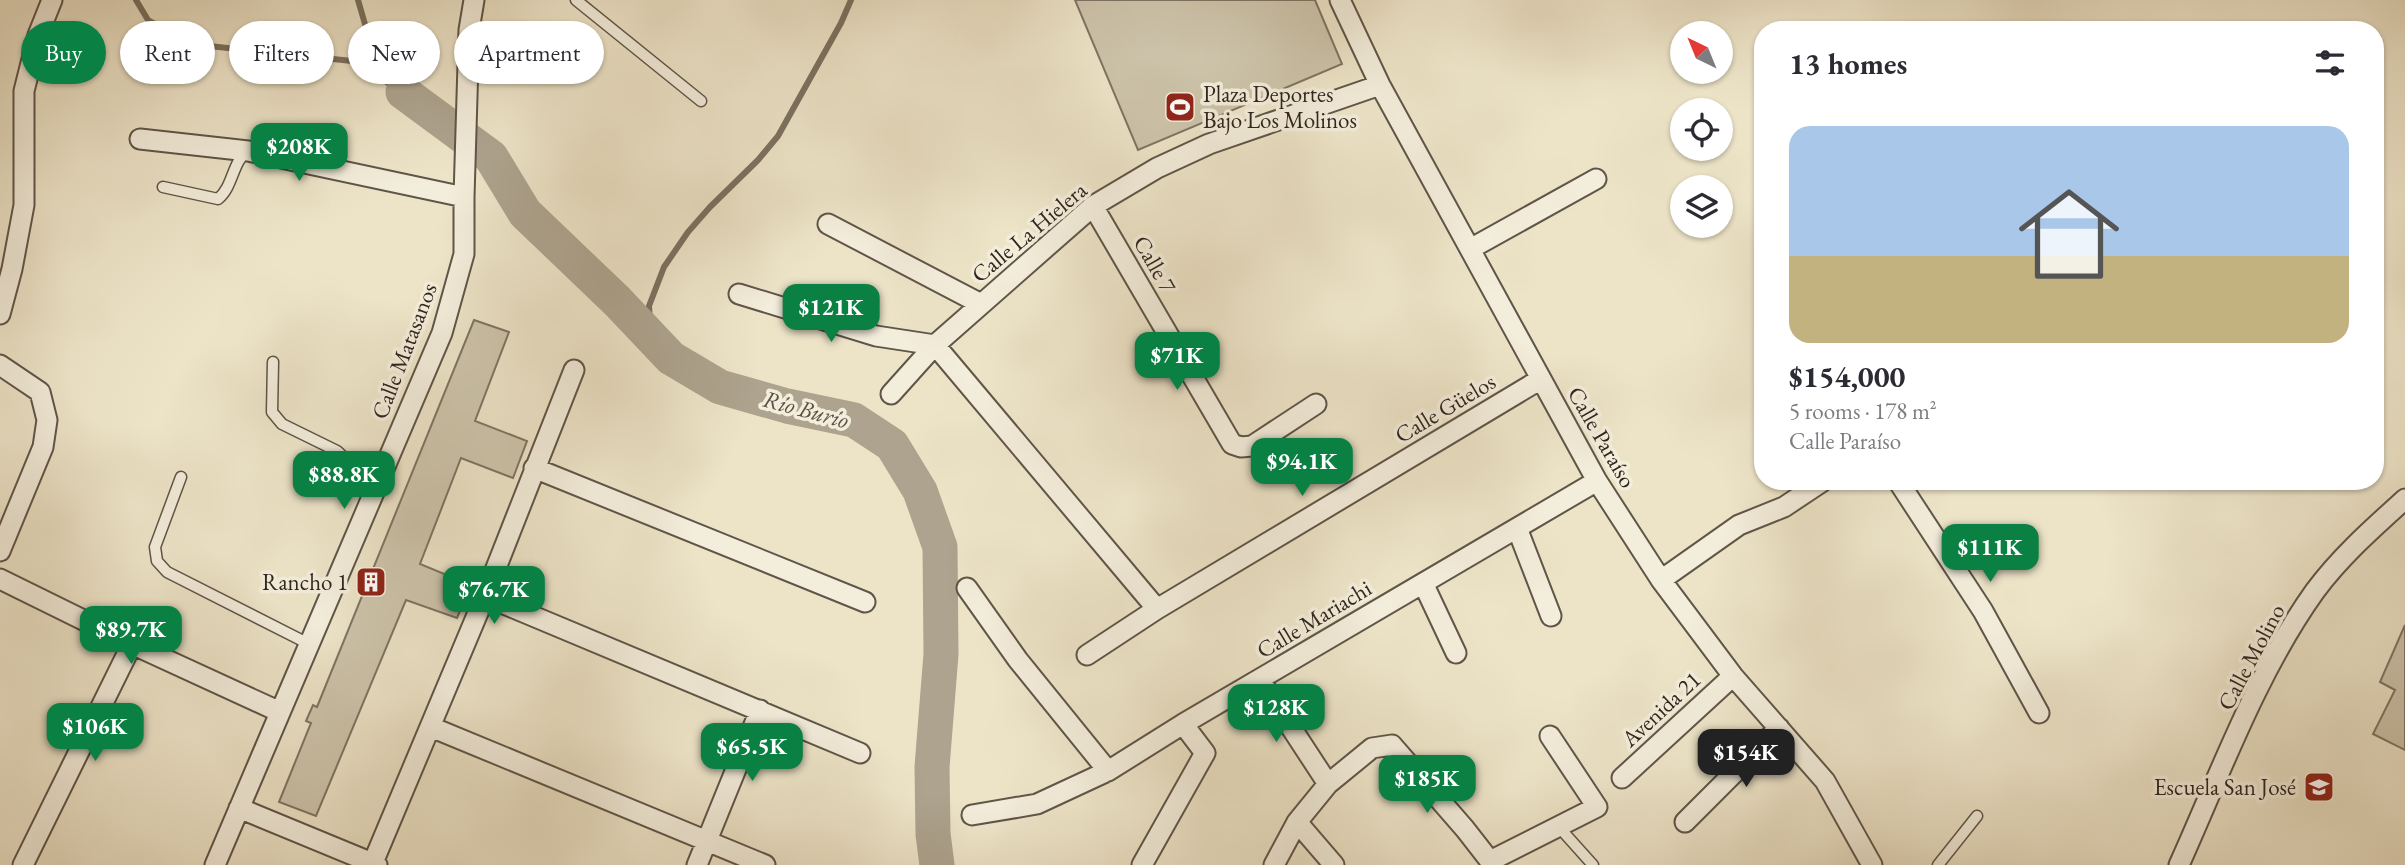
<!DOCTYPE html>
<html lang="en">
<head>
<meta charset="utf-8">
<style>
	:root { --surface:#fff; --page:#f2f2f3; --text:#2b2b33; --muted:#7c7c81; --accent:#0b8043 }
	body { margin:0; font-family:"EB Garamond",serif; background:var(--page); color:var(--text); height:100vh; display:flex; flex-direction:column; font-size:26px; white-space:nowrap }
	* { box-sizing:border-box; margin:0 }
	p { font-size:23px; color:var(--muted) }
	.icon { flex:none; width:38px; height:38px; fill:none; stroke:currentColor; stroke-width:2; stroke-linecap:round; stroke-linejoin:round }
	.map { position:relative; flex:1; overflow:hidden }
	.panel { position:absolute; left:1754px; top:21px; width:630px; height:469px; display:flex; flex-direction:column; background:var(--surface); border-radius:28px; box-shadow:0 2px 5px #0004 }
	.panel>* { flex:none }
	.hud { position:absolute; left:21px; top:21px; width:665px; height:63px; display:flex; gap:14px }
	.needle { width:46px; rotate:317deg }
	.buttons { position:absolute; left:1670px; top:21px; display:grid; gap:14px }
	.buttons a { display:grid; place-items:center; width:63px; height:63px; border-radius:50%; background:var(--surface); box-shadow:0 2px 5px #0004; font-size:35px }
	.price { position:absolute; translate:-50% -60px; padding:0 16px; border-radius:14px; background:var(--accent); color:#fff; font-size:23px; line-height:46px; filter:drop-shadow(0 2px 4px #0008) }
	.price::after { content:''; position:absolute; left:50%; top:42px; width:21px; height:16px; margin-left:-10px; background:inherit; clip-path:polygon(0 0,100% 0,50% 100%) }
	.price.selected { background:#222; color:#fff }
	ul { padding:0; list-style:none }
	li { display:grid; align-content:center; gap:14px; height:371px; padding:0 35px }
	li span { display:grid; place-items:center; height:217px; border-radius:21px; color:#555 }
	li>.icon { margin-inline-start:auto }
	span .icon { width:126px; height:126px; fill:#fffc; stroke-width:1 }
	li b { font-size:30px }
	h2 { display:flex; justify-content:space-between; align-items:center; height:84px; padding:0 35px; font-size:30px }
	.tag { padding:0 24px; border-radius:32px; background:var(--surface); box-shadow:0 2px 5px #0004; font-size:24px; line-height:63px }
	.tag.selected { background:var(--accent); color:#fff }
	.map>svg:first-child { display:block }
	.green { fill:#cdc4ab; stroke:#7e7464; stroke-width:2 }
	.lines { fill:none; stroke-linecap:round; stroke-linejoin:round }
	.stream { stroke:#7b7161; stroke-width:6 }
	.river { stroke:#ada38e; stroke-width:35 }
	.lane-casing { stroke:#5f5548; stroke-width:13 }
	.street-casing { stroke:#5f5548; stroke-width:23 }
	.lane { stroke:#f3eddb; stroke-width:10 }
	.street { stroke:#f3eddb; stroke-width:19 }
	.labels { text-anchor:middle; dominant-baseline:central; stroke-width:7; stroke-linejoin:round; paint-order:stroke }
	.poi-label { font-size:23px; fill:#30251d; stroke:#f3eddb; text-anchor:end }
	.street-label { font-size:23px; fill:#30251d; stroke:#f3eddb }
	.water-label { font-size:24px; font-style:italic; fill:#5c5145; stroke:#f3eddb }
</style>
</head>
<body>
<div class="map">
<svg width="2405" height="865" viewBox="0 0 2405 865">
	<rect width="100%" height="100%" fill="#ede4c8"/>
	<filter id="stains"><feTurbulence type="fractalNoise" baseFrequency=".00286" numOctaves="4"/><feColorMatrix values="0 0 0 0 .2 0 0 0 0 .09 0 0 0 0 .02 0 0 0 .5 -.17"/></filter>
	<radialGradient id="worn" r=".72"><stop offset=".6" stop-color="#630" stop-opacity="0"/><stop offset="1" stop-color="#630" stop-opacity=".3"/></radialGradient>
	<path class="green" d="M 1075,0 L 1315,0 L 1342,64 L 1138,150 Z
		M 474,320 L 509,332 L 475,421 L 527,441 L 513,478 L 461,458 L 420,564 L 471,585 L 457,618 L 406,600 L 316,816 L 279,802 L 311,723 L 306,721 L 313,705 L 317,707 Z
		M 2405,625 L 2405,750 L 2373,734 L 2395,690 L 2380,682 Z"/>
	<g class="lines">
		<path class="stream" d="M 136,0 L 148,20 L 190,44 L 352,61 L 403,92
			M 358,0 L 369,38 L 402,90
			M 651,337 L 649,306 L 664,267 L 688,232 L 710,207 L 758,160 L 778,136 L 841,23 L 851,0"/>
		<path class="river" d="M 403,92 L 491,157 L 525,213 L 617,301 L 671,358 L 720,387 L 787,406 L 854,420 L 892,445 L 920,491 L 940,547 L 941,654 L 932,767 L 933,834 L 937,865"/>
		<g class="lane-casing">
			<path id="lane" d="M 576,0 L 701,101
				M 163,187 L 218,199 C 233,187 232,163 247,151
				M 273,362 L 272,412 L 282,424 L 337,451 L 356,469 L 374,491
				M 181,477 L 155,547 L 157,561 L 167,572 L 309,644
				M 1558,826 L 1593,865
				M 1938,865 L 1977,816"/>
		</g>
		<g class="street-casing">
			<path id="street" d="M 1340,0 L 1380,85 L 1597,481 L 1661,580 L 1733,676 L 1825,781 L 1872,865
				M 140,139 L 248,151 L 464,197
				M 1093,206 L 1232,444 L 1241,447 L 1252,446 L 1316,404
				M 828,224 L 981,304
				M 1470,249 L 1596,179
				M 739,294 L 876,336 L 935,345 L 1157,609
				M 0,314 L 12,269 L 24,205 L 24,91 L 38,35 L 52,0
				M 0,365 L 40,392 L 47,420 L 43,447 L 0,551
				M 891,394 L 935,345 L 1093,206 L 1157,168 L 1209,144 L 1380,85
				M 534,468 L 865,602
				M 1898,481 L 1983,611 L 2039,713
				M 1517,528 L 1551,616
				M 0,579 L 132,644 L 280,712
				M 1661,580 L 1739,525 L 1784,507 L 1823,481
				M 1423,583 L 1456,653
				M 967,588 L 1018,660 L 1108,771
				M 485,596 L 860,753
				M 1087,655 L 1157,609 L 1541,379
				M 1260,680 L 1328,784
				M 431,727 L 765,865
				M 1622,778 L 1733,676
				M 239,808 L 377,865
				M 972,815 L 1037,804 L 1108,771 L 1183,724 L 1597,481
				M 1297,822 L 1334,865
				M 1685,822 L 1779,728
				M 23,865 L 132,644
				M 215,865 L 442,333 L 464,254 L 464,197 L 469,30 L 474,0
				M 372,865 L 485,596 L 574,370
				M 697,865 L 760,710
				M 1142,865 L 1205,753 L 1183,724
				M 1274,865 L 1297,822 L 1328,784 L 1372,748 L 1392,745 L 1465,829 L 1490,861 L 1597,807 L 1550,736
				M 2179,865 C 2220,774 2257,672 2315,591 C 2341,556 2373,528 2405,499"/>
		</g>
		<use href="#lane" class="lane"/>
		<use href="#street" class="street"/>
	</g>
	<defs>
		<g id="stadium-square" transform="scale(1.575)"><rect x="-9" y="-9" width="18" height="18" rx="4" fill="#8f2418" stroke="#f3eddb"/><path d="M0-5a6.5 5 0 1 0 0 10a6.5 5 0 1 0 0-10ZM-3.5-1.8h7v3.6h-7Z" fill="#fff"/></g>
		<g id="building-square" transform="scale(1.575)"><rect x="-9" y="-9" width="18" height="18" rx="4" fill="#8f2418" stroke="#f3eddb"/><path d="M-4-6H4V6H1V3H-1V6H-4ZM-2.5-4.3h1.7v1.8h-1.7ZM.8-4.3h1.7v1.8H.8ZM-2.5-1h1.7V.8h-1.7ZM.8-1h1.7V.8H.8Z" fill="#fff"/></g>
		<g id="school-square" transform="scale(1.575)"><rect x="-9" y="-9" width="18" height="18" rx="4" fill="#8f2418" stroke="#f3eddb"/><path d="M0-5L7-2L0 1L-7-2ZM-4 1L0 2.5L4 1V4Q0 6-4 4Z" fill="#fff"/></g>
	</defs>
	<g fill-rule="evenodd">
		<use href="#stadium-square" x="1180" y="107"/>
		<use href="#building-square" x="371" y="582"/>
		<use href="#school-square" x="2319" y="787"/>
	</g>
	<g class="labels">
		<g class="poi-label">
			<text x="1203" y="94" text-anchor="start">Plaza Deportes<tspan x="1203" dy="26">Bajo Los Molinos</tspan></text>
			<text x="348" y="582">Rancho 1</text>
			<text x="2296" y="787">Escuela San José</text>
		</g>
		<g class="street-label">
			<text transform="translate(1029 232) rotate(-40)">Calle La Hielera</text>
			<text transform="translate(1155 264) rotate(60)">Calle 7</text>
			<text transform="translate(404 351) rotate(-69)">Calle Matasanos</text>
			<text transform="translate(1445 408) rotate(-31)">Calle Güelos</text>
			<text transform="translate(1602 437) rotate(60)">Calle Paraíso</text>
			<text transform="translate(1314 619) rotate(-31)">Calle Mariachi</text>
			<text transform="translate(2251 657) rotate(-62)">Calle Molino</text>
			<text transform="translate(1661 709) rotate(-43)">Avenida 21</text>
		</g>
		<g class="water-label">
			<text transform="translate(806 409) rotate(15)">Río Burío</text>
		</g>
	</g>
	<rect width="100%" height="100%" filter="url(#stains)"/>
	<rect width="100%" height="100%" fill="url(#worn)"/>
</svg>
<div class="buttons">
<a><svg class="needle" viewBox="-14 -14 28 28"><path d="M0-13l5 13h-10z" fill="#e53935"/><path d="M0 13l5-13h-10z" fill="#7c7c81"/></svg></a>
<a><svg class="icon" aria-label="locate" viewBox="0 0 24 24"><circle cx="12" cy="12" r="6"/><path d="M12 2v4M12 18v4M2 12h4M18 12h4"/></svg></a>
<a><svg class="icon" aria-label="layers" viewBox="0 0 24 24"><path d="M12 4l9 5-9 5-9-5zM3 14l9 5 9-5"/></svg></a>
</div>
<b class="price" style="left:299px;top:183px">$208K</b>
<b class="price" style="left:831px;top:344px">$121K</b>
<b class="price" style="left:1177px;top:392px">$71K</b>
<b class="price" style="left:1302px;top:498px">$94.1K</b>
<b class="price" style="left:344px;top:511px">$88.8K</b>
<b class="price" style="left:1990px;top:584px">$111K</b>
<b class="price" style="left:494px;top:626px">$76.7K</b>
<b class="price" style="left:131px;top:666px">$89.7K</b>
<b class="price" style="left:1276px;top:744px">$128K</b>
<b class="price" style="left:95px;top:763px">$106K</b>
<b class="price" style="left:752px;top:783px">$65.5K</b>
<b class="price selected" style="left:1746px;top:789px">$154K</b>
<b class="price" style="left:1427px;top:815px">$185K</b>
<div class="hud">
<a class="tag selected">Buy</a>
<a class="tag">Rent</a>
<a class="tag">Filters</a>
<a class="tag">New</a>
<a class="tag">Apartment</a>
</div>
<section class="panel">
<h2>13 homes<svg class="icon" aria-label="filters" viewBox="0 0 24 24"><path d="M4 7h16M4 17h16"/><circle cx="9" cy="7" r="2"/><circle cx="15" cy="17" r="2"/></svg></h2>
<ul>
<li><span style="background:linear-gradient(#a9c7e8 60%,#c2b280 0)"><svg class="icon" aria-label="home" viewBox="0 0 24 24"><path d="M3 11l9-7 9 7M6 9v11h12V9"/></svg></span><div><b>$154,000</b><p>5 rooms · 178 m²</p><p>Calle Paraíso</p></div></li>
</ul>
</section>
</div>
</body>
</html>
